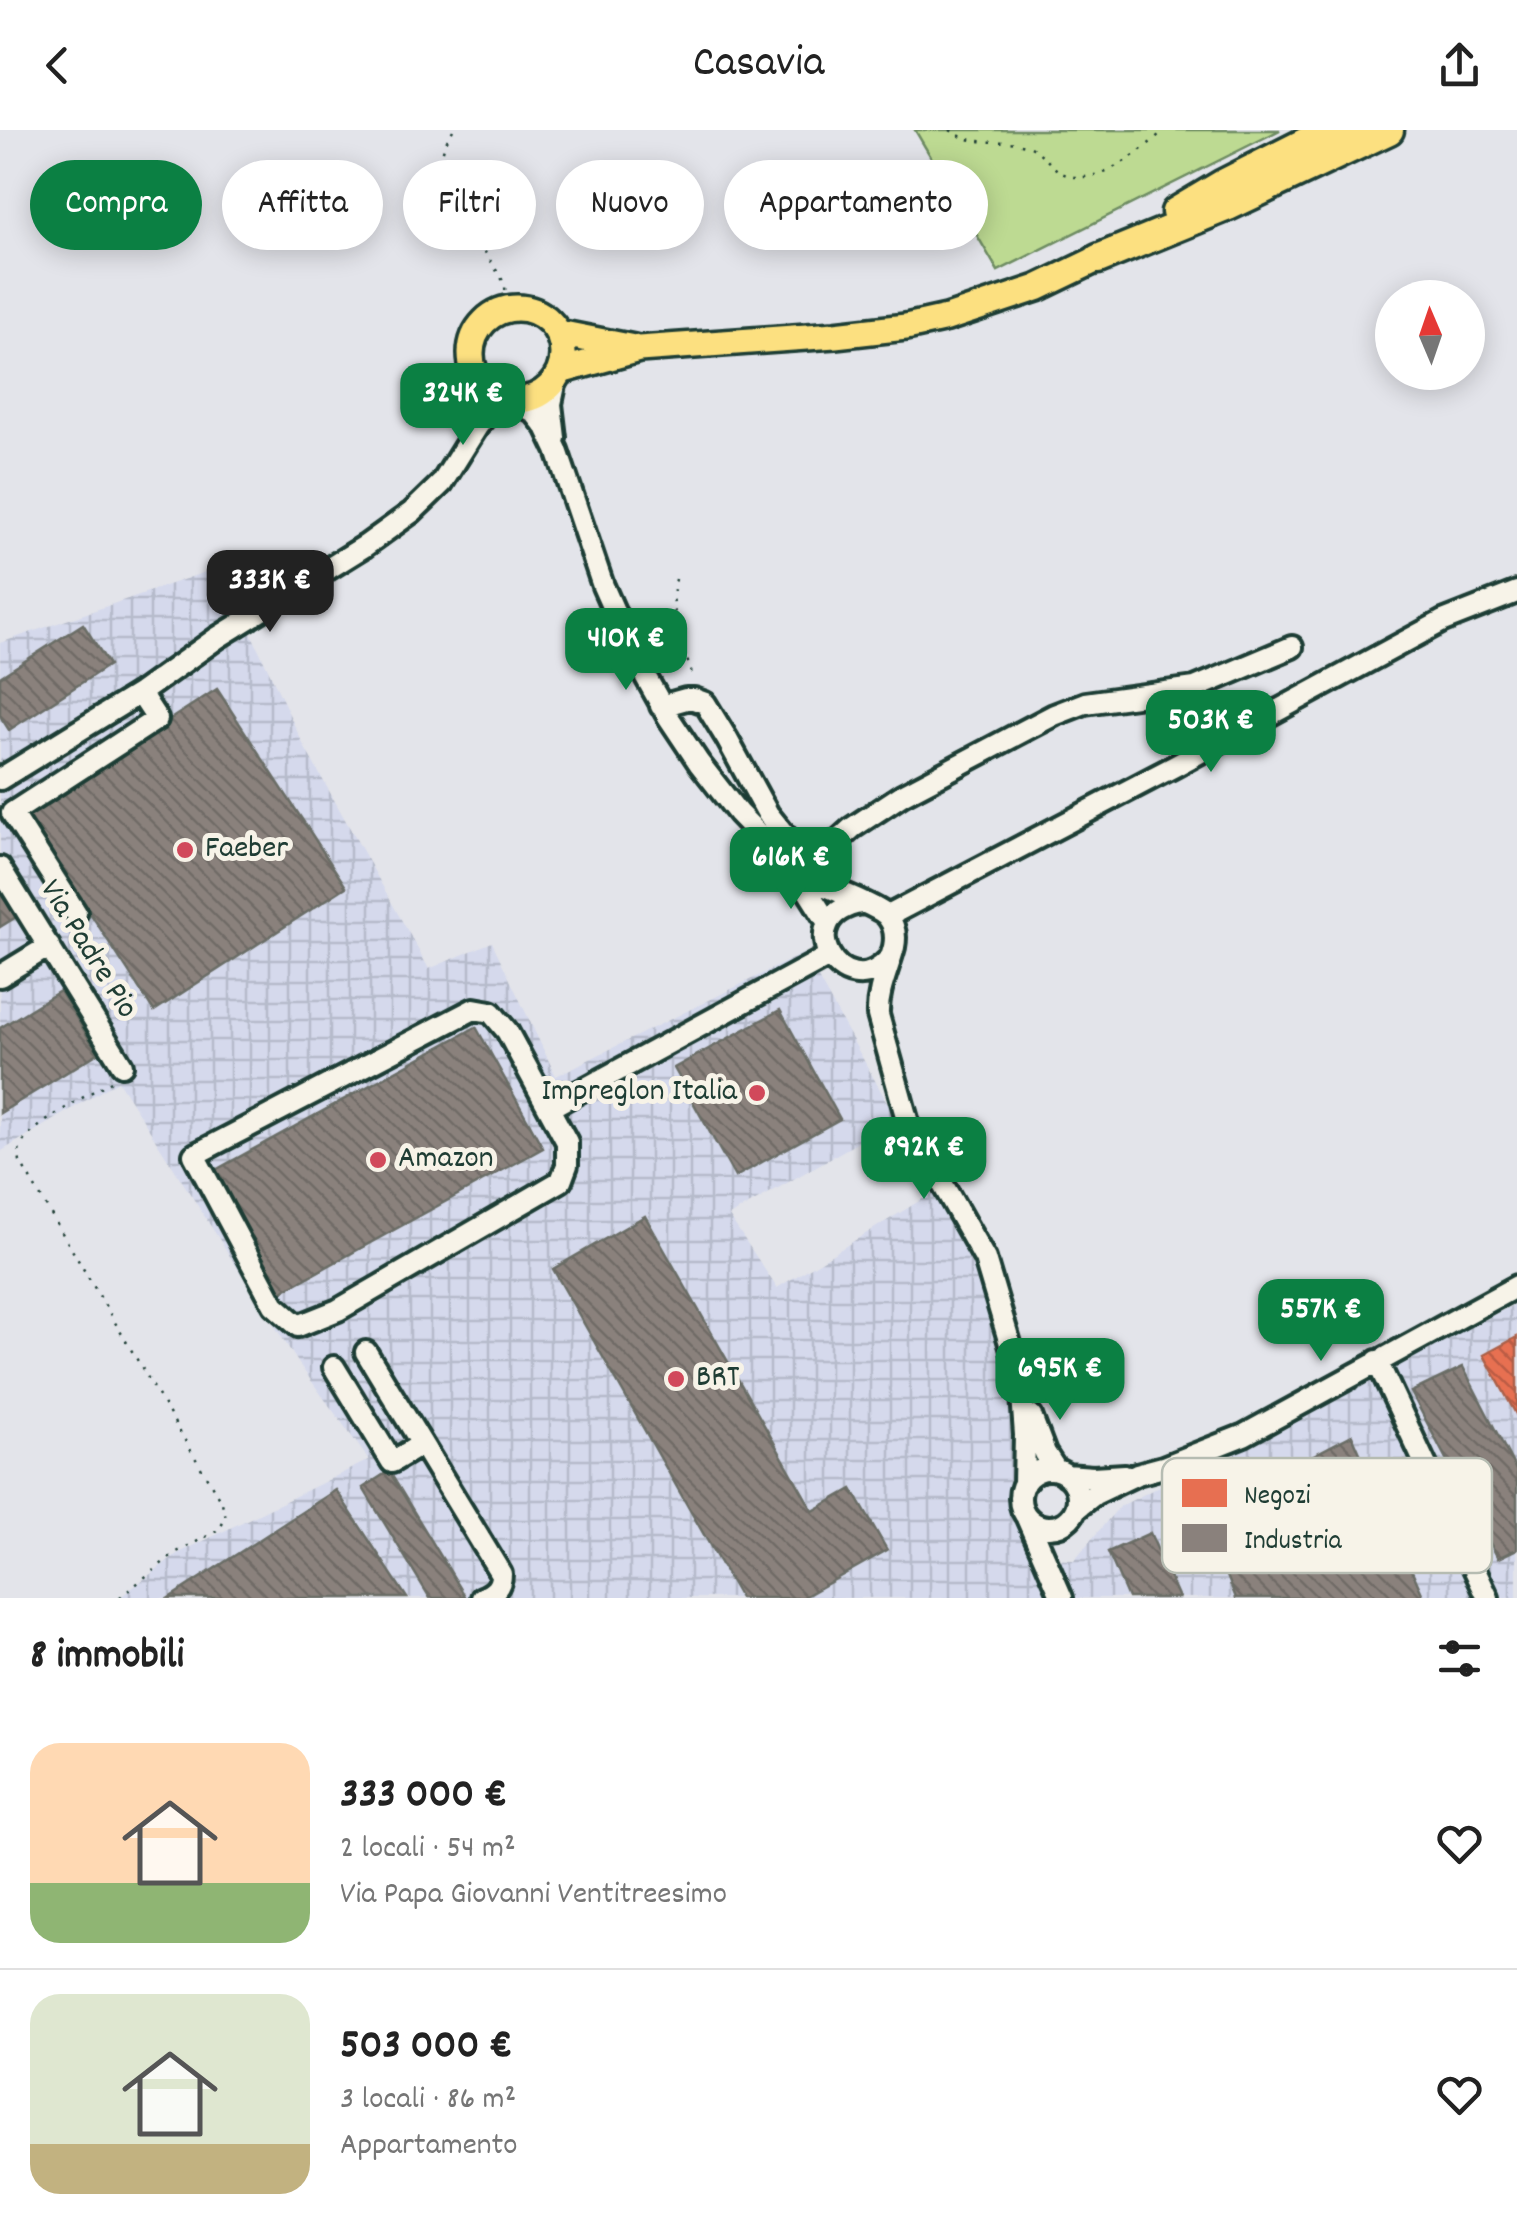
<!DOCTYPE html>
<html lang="it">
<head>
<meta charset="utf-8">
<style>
	:root { --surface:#fff; --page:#f2f2f2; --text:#222; --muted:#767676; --line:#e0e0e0; --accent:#0b8043 }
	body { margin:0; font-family:Dekko,sans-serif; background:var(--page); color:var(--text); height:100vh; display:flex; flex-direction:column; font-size:38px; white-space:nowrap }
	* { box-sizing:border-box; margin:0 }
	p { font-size:32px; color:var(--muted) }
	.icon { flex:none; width:55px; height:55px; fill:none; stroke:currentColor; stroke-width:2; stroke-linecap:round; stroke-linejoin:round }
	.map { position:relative; height:1468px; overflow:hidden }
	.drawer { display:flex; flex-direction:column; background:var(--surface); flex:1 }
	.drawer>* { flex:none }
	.top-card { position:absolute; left:30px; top:30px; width:1000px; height:90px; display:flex; gap:20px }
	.needle { width:65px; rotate:358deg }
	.buttons { position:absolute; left:1375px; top:150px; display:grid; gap:20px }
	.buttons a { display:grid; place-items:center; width:110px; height:110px; border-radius:50%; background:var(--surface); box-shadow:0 5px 25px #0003; font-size:50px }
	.price { position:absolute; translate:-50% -85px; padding:0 22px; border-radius:20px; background:var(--accent); color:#fff; font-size:32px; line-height:65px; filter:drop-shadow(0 2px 5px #0008) }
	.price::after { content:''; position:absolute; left:50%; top:60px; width:30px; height:22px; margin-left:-15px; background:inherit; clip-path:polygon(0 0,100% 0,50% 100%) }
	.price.on { background:#222; color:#fff }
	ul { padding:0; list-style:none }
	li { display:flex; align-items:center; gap:30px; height:250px; padding:0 30px }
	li+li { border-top:2px solid var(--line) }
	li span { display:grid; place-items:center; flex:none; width:280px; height:200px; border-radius:30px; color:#555 }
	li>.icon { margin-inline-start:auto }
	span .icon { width:120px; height:120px; fill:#fffc; stroke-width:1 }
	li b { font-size:42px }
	h2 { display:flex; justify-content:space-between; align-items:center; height:120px; padding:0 30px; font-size:42px }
	.chip { padding:0 35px; border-radius:45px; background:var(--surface); box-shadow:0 5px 25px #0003; font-size:35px; line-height:90px }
	.chip.on { background:var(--accent); color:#fff }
	header { display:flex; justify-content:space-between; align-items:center; height:130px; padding:0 30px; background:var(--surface); font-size:45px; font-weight:600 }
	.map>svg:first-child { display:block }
	.industrial { fill:url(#industrial-grid) }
	.green { fill:#bdda92; stroke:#6e8c63; stroke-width:2.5 }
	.shops { fill:url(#shops-back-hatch); stroke:#ab6048; stroke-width:2.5 }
	.industry { fill:url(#industry-back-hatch); stroke:#6a6d66; stroke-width:2.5 }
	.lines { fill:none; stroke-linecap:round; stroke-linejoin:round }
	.minor-casing { stroke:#1f3d34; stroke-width:28 }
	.major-casing { stroke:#1f3d34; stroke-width:32 }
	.highway-casing { stroke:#1f3d34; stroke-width:35 }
	.path { stroke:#1f3d34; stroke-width:2.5; stroke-dasharray:2.5 8; stroke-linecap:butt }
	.minor { stroke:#f7f3e8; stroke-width:20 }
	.major { stroke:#fce080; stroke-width:25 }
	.highway { stroke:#fce080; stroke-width:28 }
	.poi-dot { fill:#d1495b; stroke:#f7f3e8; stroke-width:4 }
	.labels { text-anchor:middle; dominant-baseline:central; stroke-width:10; stroke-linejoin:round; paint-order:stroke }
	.poi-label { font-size:32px; fill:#1f3d34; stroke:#f7f3e8; text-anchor:start }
	.street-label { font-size:32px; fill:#1f3d34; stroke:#f7f3e8 }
	.key { fill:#f7f3e8; stroke:#b6bcb2; stroke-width:2.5 }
	.key-label { font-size:28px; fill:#1f3d34 }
</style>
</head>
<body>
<header><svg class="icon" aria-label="back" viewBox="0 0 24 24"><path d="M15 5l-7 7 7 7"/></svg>Casavia<svg class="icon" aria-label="share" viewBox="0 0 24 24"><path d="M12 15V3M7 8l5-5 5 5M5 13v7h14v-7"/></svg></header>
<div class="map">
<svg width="1517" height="1468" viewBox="0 0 1517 1468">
	<defs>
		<pattern id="industrial-grid" width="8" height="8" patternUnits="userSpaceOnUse" patternTransform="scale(2.5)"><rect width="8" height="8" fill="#d5d9ec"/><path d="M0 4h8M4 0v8" fill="none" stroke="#b6bbcb"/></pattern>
		<pattern id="shops-back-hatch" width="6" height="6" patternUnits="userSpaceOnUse" patternTransform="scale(2.5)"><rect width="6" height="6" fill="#e76f51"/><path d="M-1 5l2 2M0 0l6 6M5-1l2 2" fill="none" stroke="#bb5c44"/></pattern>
		<pattern id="industry-back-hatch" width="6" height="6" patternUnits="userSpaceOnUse" patternTransform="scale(2.5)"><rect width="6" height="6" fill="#8a817c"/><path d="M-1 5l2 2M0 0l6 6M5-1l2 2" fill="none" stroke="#706b66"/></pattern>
	</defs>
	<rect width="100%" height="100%" fill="#e3e4ea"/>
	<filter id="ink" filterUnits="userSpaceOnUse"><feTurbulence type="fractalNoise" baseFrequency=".01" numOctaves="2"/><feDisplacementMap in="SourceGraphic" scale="20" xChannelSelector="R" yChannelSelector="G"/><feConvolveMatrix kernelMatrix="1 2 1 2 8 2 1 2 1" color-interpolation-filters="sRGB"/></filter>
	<g filter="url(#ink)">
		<path class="industrial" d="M 220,437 L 305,618 L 429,839 L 492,812 L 556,946 L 804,823 L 897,990 L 729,1086 L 777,1158 L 934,1062 L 981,1132 L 1017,1267 L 1016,1370 L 1038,1429 L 1074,1430 L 1119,1377 L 1517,1173 L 1517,1468 L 119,1468 L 177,1424 L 369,1330 L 299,1234 L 118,951 L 0,1022 L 0,513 Z"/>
		<path class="green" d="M 915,0 L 1280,0 L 998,141 Z"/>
		<path class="shops" d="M 1517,1207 L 1517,1286 L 1484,1225 Z"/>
		<path class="industry" d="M 83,494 L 109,535 L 9,600 L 0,586 L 0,547 Z
			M 217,559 L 346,757 L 154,881 L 25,683 Z
			M 0,762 L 16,787 L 0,797 Z
			M 60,861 L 98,923 L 0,983 L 0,898 Z
			M 780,880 L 840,989 L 735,1047 L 674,938 Z
			M 476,897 L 543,1018 L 279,1163 L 212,1042 Z
			M 645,1086 L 813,1381 L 852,1359 L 887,1420 L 802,1468 L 740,1468 L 553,1139 Z
			M 1463,1237 L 1517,1342 L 1517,1419 L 1498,1428 L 1411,1262 Z
			M 1352,1305 L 1424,1468 L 1236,1468 L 1223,1436 L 1253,1421 L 1222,1373 Z
			M 389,1341 L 465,1466 L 461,1468 L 430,1468 L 363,1358 Z
			M 336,1360 L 407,1468 L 169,1468 Z
			M 1150,1403 L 1179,1468 L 1128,1468 L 1108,1422 Z"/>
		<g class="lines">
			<g class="minor-casing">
				<path id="minor" d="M 477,245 L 481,267 L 477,297 L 490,280 L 505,268
					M 510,269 L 534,282 L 546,297 L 557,320 L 603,456 L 633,524 L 667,585 L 699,633 L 738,683 L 797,744 L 828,793
					M 555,308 L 551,274 L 556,250
					M 661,576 L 686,569 L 694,569 L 705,573 L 727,609 L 768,684 L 801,725 L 832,716 L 852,698 L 902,665 L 1054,585 L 1085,573 L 1195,558 L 1292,517
					M 0,649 L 140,563 L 217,508 L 365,416 L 412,382 L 442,353 L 477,297
					M 0,738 L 122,935
					M 797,744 C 814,752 880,776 888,787 C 895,796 896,807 894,817 C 888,840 877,861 878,885 L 908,993 L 985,1129 L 1021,1251 L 1025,1305 L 1024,1354
					M 861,773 C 787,786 842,879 888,830
					M 76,783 L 12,683 L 157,589 L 140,563
					M 888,786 L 1175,636 L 1443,491 L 1517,462
					M 0,846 L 49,816
					M 474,879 L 491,882 L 507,901 L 567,1012 L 567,1035 L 561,1051 L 338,1180 L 298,1196 L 274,1175 L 194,1025 Z
					M 549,978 L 829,826
					M 366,1222 L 501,1444 C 501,1457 494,1463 482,1468
					M 1377,1231 L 1488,1468
					M 334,1237 L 392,1332 L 422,1314
					M 1031,1286 L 1045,1323 L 1056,1340
					M1020 1368a29 29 0 1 1 58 0a29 29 0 1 1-58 0Z
					M 1066,1345 L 1093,1347 L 1125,1345
					M 1076,1379 L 1095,1364 L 1137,1344 L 1163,1337 L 1244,1305 L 1517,1156
					M 1027,1388 L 1062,1468"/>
			</g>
			<g class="major-casing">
				<path id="major" d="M 1311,22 L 1355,0
					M471 224a46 46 0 1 1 92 0a46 46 0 1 1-92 0Z
					M 558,203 L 634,218
					M 560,241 L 639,219 L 835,205 L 906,197 L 947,188 L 1037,158 L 1114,121"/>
			</g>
			<g class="highway-casing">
				<path id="highway" d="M 1176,82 L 1223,54 L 1330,0
					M 1098,129 L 1228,76 L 1389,0"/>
			</g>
			<path class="path" d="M 453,0 L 445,14 L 440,31 L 440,46 L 448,63 L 505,154 L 506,180
				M 950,0 C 976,19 998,7 1025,15 C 1041,19 1048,35 1062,43 C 1093,60 1142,22 1164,0
				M 676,449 L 673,464 L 676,497 L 694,550
				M 111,951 C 91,963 28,997 21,1016 C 18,1023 19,1025 20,1032 L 222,1373 L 226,1387 L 219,1400 L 175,1423 L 119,1468"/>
			<use href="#minor" class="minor"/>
			<use href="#major" class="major"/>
			<use href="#highway" class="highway"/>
		</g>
	</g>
	<g class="poi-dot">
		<circle cx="185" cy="720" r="10"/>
		<circle cx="757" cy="963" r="10"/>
		<circle cx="378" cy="1030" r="10"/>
		<circle cx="676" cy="1249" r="10"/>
	</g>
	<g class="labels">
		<g class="poi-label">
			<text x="205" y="720">Faeber</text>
			<text x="737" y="963" text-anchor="end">Impreglon Italia</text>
			<text x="398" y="1030">Amazon</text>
			<text x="696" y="1249">BRT</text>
		</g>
		<g class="street-label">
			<text transform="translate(87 820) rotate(58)">Via Padre Pio</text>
		</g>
	</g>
	<rect x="1162" y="1328" width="330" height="115" rx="15" class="key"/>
	<rect x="1182" y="1349" width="45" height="28" fill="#e76f51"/>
	<rect x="1182" y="1394" width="45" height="28" fill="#8a817c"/>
	<g class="key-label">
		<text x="1244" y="1373">Negozi</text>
		<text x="1244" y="1418">Industria</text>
	</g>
</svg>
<div class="buttons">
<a><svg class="needle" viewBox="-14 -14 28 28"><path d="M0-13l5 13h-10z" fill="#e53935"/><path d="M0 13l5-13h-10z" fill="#767676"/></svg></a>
</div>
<b class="price" style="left:463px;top:318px">324K €</b>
<b class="price on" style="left:270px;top:505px">333K €</b>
<b class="price" style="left:626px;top:563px">410K €</b>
<b class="price" style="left:1211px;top:645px">503K €</b>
<b class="price" style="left:791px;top:782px">616K €</b>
<b class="price" style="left:924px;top:1072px">892K €</b>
<b class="price" style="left:1321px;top:1234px">557K €</b>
<b class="price" style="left:1060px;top:1293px">695K €</b>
<div class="top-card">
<a class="chip on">Compra</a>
<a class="chip">Affitta</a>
<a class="chip">Filtri</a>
<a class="chip">Nuovo</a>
<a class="chip">Appartamento</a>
</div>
</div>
<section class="drawer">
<h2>8 immobili<svg class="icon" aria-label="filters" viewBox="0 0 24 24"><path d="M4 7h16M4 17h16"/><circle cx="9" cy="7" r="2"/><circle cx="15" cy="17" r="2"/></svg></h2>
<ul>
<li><span style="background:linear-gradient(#ffd9b3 70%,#8fb573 0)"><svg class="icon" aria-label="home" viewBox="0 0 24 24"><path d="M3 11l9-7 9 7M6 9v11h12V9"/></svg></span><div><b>333 000 €</b><p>2 locali · 54 m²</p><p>Via Papa Giovanni Ventitreesimo</p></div><svg class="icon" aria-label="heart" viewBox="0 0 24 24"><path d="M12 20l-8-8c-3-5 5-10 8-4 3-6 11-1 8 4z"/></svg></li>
<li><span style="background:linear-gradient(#dfe7d0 75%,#c2b280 0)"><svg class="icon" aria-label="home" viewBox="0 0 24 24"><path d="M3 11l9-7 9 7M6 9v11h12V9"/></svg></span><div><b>503 000 €</b><p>3 locali · 86 m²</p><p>Appartamento</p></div><svg class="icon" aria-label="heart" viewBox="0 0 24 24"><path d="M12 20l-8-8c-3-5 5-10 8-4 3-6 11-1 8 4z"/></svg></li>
</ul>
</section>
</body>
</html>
